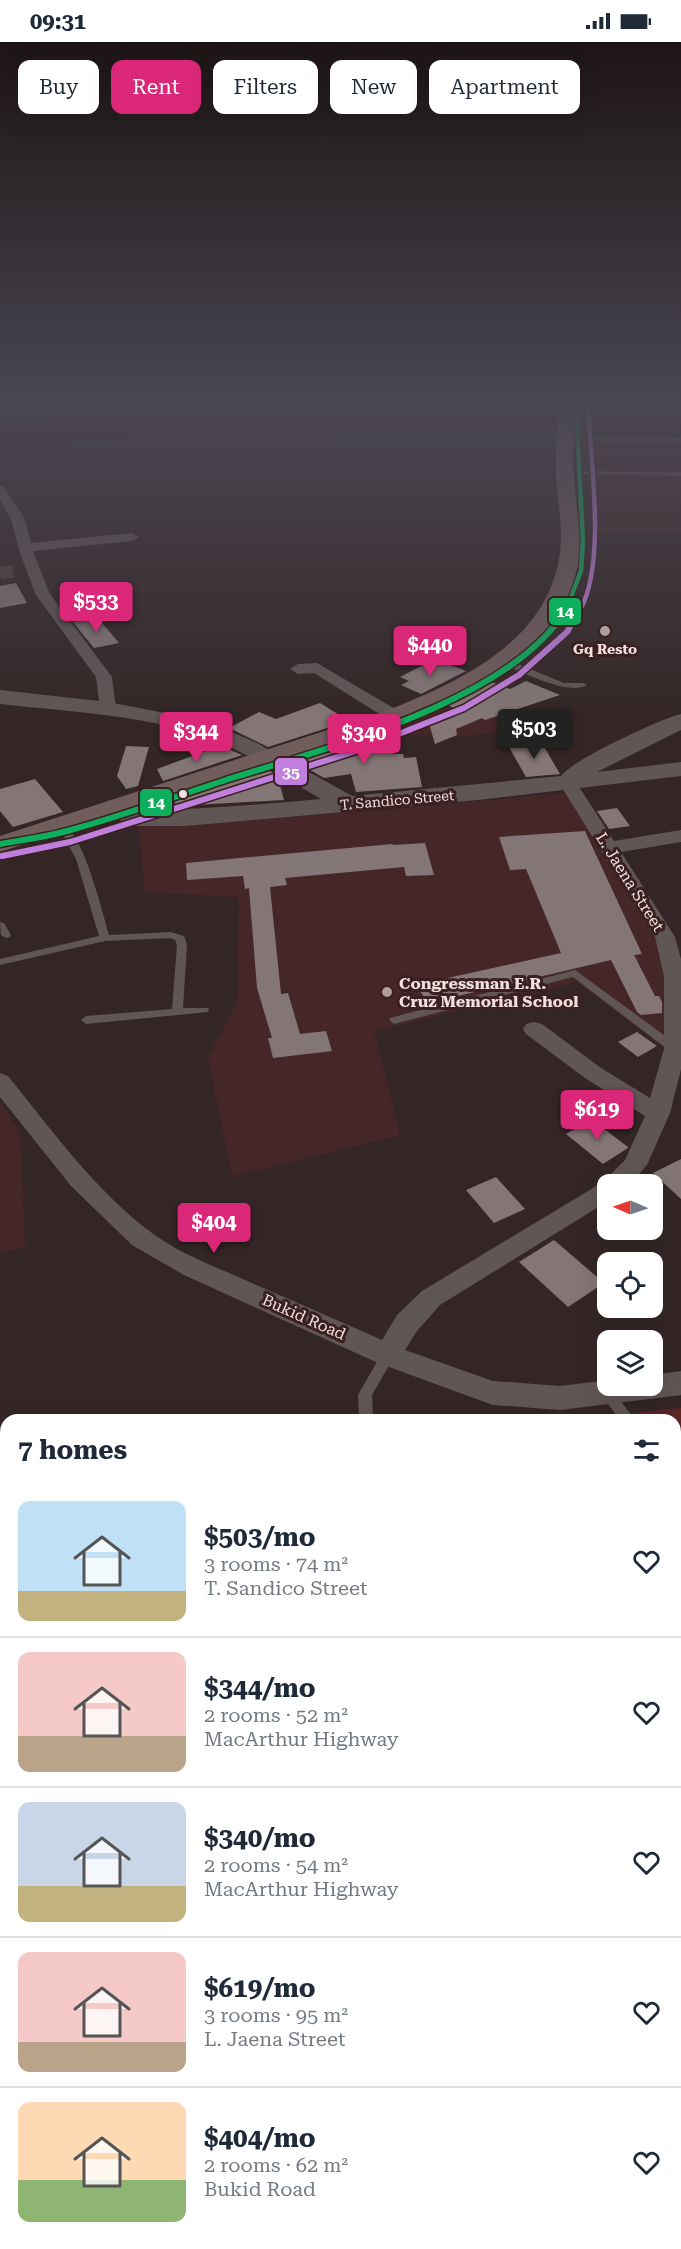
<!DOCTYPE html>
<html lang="en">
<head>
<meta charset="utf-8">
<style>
	:root { --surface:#fff; --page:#f6f6f7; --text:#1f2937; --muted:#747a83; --line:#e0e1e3; --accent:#db2777 }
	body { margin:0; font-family:"Roboto Serif",serif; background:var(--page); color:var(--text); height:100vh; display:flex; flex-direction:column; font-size:22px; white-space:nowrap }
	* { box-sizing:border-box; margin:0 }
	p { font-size:20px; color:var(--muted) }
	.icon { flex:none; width:33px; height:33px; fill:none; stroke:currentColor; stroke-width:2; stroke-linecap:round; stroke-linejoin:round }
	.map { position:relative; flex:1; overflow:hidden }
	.drawer { position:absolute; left:0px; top:1372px; width:681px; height:836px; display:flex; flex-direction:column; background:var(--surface); border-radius:18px 18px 0 0; box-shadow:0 6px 24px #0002 }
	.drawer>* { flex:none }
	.banner { position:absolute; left:18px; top:18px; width:645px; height:54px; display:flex; gap:12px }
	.needle { width:39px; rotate:272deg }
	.controls { position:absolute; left:597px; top:1132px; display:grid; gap:12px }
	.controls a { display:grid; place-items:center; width:66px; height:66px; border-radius:12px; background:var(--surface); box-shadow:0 6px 24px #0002; font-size:30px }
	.price { position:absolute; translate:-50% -51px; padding:0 14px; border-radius:6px; background:var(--accent); color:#fff; font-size:20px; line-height:39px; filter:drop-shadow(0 2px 3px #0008) }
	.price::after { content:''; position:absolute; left:50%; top:36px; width:18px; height:14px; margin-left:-9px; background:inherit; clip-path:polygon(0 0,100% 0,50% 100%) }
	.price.selected { background:#222; color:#fff }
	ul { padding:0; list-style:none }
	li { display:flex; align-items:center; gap:18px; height:150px; padding:0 18px }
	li+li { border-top:2px solid var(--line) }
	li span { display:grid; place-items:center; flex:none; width:168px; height:120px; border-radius:12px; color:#555 }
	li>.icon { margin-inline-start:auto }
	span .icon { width:72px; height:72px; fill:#fffc; stroke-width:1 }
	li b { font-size:26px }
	h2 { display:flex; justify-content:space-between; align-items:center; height:72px; padding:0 18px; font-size:26px }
	.tag { padding:0 21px; border-radius:12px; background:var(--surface); box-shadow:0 6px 24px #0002; font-size:21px; line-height:54px }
	.tag.selected { background:var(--accent); color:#fff }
	.status { display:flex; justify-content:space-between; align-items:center; height:42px; padding:0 30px; background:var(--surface); direction:ltr }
	.status svg { height:16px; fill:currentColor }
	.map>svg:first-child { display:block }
	.built { fill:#462728 }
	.green { fill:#5d2629 }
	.water { fill:#30040a }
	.pier { fill:#342626 }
	.building { fill:#847676 }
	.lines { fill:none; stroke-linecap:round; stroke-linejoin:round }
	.street-tunnel { stroke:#504242; stroke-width:13; stroke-dasharray:13 7; stroke-linecap:butt }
	.path { stroke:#695e5e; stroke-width:6; stroke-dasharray:10 4.5; stroke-linecap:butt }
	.lane { fill:#615656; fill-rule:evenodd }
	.street { fill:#615656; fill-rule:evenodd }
	.secondary { fill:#615656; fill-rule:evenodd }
	.highway { fill:#725d5d; fill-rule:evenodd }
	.bus-1-far1-casing { stroke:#3a2020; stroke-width:7 }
	.bus-1-casing { stroke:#3a2020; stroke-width:9 }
	.bus-2-far1-casing { stroke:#3a2020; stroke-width:7 }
	.bus-2-casing { stroke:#3a2020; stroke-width:9 }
	.bus-1-far1 { stroke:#0daf5c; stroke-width:4.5 }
	.bus-1 { stroke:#0daf5c; stroke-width:6 }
	.bus-2-far1 { stroke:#c07fdc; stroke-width:4.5 }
	.bus-2 { stroke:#c07fdc; stroke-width:6 }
	.poi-dot { fill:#b09e9e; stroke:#3a2020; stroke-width:2 }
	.bus-dot { fill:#f2dfdf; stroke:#3a2020; stroke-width:2 }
	.labels { text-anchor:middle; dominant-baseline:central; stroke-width:6; stroke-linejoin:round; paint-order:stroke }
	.far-poi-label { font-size:14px; font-weight:bold; fill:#f2dfdf; stroke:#3a2020 }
	.far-street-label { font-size:14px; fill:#f2dfdf; stroke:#3a2020 }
	.street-label { font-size:16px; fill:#f2dfdf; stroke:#3a2020 }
	.poi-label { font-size:16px; font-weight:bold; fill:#f2dfdf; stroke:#3a2020; text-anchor:start }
	.line-badge { stroke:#3a2020; stroke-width:2 }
	.badge-label { font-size:16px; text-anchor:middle; font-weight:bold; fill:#fff }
</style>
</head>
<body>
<div class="status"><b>09:31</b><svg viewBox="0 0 49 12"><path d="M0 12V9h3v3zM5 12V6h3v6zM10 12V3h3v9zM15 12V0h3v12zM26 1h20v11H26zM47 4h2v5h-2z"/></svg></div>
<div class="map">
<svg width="681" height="2207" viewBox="0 0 681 2207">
	<rect width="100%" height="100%" fill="#342626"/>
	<path class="built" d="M 585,394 L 681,395 L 681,492 L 592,490 Z
		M 474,655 L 518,679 L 498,691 L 452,695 L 411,693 L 392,687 Z
		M 566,751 L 654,894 L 666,928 L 672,960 L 660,1003 L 577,940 L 374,989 L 400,1093 L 232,1134 L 208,1015 L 237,961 L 239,855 L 145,850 L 138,783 L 207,781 L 382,768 Z
		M 0,1059 L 20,1091 L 25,1206 L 0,1210 Z"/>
	<path class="green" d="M 681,1366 L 681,2148 L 675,2146 L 675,1378 L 564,1378 Z"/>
	<path class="water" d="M 246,366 L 681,366 L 681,390 L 537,388 L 131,393 L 0,405 L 0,379 Z"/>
	<path class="pier" d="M 559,366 L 587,366 L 590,392 L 561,392 Z"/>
	<path class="building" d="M 16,541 L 27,561 L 0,566 L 0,544 Z
		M 97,575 L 119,601 L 94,606 L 73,580 Z
		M 443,620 L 466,629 L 421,652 L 401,643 L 409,639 L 400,635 L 425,622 L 433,626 Z
		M 489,639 L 510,647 L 526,639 L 560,653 L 485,678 L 482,676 L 456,687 L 457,693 L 435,702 L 428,678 L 456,667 L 445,662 Z
		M 320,661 L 349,679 L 268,705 L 229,686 L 259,670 L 276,677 Z
		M 369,692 L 394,712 L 403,712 L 404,716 L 416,715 L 422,745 L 356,750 L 351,732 L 324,736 L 291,717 Z
		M 542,701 L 560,732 L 526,735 L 509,705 Z
		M 126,704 L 149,705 L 138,744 L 126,747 L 117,734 Z
		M 214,706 L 228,707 L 242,713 L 163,739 L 157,727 Z
		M 265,726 L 290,741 L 280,743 L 284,758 L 177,764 L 172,756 Z
		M 35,737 L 63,770 L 13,785 L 0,769 L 0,747 Z
		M 617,766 L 630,784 L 609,787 L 597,769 Z
		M 585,789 L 642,912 L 634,913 L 655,954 L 659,954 L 662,960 L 662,971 L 641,973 L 637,970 L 611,918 L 428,961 L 416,943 L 561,911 L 526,827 L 510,828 L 499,795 Z
		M 425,801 L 434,833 L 406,834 L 404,825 L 285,836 L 287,843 L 270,845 L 281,952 L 288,951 L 300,992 L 326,989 L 332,1009 L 273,1016 L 268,996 L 272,996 L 257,946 L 249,846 L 245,847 L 243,834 L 187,838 L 186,821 L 392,802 L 393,803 Z
		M 637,990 L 657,1004 L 638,1015 L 618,1000 Z
		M 591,1077 L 628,1105 L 628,1106 L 603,1122 L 566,1092 Z
		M 681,1117 L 681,1157 L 653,1131 Z
		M 496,1135 L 525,1167 L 494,1181 L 466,1148 Z
		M 554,1198 L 604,1241 L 568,1265 L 519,1220 Z"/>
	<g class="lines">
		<path class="street-tunnel" d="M 0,531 L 20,528"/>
		<path class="path" d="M 675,1796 L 681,1802
			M 675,1839 L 681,1845
			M 675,1890 L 681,1896
			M 675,1945 L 681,1951"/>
		<path class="lane" d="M 575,396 L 681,396 L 681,400 L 577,399 Z
			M 578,429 L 681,430 L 681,434 L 576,432 Z
			M 498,616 L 504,616 L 564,641 L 583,641 L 587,643 C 568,655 518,628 498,620 Z
			M 66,786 C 84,795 103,872 109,893 L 171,890 L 184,894 L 187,903 L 183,966 L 208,966 L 209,968 L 208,970 L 86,982 L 81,978 L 86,974 L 172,967 L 177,903 L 175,898 L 170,896 L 105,899 L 0,923 L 0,917 L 99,894 L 76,817 L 61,789 Z
			M 0,880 L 4,881 L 11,893 L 10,895 L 6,896 L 1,893 Z
			M 575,928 L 679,1004 L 681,1007 L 679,1010 L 671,1010 L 573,935 L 394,982 L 389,978 L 390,976 Z
			M 388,1307 L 393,1309 L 395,1313 L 372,1353 L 373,1378 L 359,1378 L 358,1353 L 383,1309 Z
			M 606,1344 L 611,1346 L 635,1378 L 620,1378 L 599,1350 L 601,1346 Z
			M 675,1432 L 681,1435 L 681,1453 L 675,1450 Z
			M 681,1568 L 681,1589 L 675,1592 L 675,1571 Z
			M 675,1724 L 681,1727 L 681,1747 L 675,1744 Z
			M 681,1963 L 681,1988 L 675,1991 L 675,1966 Z"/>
		<path class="street" d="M 0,444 L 4,445 L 25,477 L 31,501 L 132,491 L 139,495 L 132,499 L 33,509 L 50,552 L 112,635 L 116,667 L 114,670 L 102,670 L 100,667 L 96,635 L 36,553 L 20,511 L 11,477 L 0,458 Z
			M 317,621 L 409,675 L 411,679 L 403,684 L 397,683 L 314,631 L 298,632 L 290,627 L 298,622 Z
			M 568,736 L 574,737 L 614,799 L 681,788 L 681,800 L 621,810 L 675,895 L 681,917 L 681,1027 L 670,1071 L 647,1123 L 629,1143 L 608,1143 L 608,1159 L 440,1263 L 417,1289 L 405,1308 L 493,1339 L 560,1344 L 608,1338 L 608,1344 L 652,1344 L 652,1333 L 681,1329 L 681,1353 L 560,1368 L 493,1363 L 378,1321 L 184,1233 L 132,1203 L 71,1144 L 0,1055 L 0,1031 L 8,1034 C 52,1088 95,1149 152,1191 C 180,1212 214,1224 245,1238 C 291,1258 337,1278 382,1298 L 397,1273 L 422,1249 L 603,1140 L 625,1118 L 645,1074 L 585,1036 L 526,992 L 523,987 L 526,982 L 534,980 L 542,982 L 601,1026 L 650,1056 L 664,1007 L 664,934 L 655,895 L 559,741 L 562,737 Z"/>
		<path class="secondary" d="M 0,648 L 108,660 L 206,679 L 257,701 L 352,754 L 561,734 C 572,718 660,677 681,672 L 681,688 L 597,730 L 681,720 L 681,734 L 478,758 L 185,784 L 135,784 L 114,776 L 104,764 L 107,759 C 127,754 128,768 145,768 C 204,768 262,762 321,757 C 281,734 235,702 191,690 C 129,672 63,669 0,662 Z"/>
		<path class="highway" d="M 558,366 L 574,366 C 574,389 572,412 574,435 C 575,462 583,490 579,517 C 564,606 477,648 402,679 L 0,810 L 0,794 L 386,669 C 458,640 544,602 559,517 C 564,490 558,462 556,435 C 555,412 558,389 558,366 Z"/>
		<g class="bus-1-far1-casing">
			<path id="bus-1-far1" d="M 566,568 L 581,529 L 583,498 L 576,366"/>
		</g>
		<g class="bus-1-casing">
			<path id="bus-1" d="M 0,802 C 22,798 45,795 67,789 C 122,774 177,754 232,736 C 328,706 514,657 566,567"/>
		</g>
		<g class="bus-2-far1-casing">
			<path id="bus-2-far1" d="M 580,568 C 606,522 591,420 588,366"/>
		</g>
		<g class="bus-2-casing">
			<path id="bus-2" d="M 2,814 L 70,800 L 356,709 L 464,666 L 519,633 L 567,590 L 580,567"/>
		</g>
		<use href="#bus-1-far1" class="bus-1-far1"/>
		<use href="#bus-1" class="bus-1"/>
		<use href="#bus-2-far1" class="bus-2-far1"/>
		<use href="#bus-2" class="bus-2"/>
	</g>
	<linearGradient id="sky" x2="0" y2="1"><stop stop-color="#1d1515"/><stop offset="0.54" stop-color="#4a4752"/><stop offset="1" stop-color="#4a4752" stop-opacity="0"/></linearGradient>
	<rect width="681" height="675" fill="url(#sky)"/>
	<g class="poi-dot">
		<circle cx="605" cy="589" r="6"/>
		<circle cx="387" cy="950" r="6"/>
	</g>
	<circle class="bus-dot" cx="183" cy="752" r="5"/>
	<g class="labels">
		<g class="far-poi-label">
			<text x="605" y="607">Gq Resto</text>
		</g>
		<g class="far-street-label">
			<text transform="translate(397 758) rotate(-5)">T. Sandico Street</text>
		</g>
		<g class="street-label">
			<text transform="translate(630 840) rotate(58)">L. Jaena Street</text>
			<text transform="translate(304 1275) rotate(24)">Bukid Road</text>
		</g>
		<g class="poi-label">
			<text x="399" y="941">Congressman E.R.<tspan x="399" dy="18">Cruz Memorial School</tspan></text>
		</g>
	</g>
	<g class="line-badge">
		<rect x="548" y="555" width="34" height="29" rx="6" fill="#0daf5c"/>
		<rect x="274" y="715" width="34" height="29" rx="6" fill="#c07fdc"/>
		<rect x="139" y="746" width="34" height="29" rx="6" fill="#0daf5c"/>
	</g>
	<g class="badge-label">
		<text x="565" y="575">14</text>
		<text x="291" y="736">35</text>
		<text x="156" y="766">14</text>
	</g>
</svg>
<div class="controls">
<a><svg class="needle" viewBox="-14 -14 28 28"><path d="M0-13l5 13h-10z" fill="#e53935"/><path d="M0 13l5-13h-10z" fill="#747a83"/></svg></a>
<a><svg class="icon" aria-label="locate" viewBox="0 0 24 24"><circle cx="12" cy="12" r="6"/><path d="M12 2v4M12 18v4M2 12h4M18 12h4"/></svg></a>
<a><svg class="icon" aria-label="layers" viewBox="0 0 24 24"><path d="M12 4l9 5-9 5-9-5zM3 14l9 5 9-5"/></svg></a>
</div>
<b class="price" style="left:96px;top:591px">$533</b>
<b class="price" style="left:430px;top:635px">$440</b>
<b class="price selected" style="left:534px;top:718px">$503</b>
<b class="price" style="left:196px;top:721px">$344</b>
<b class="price" style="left:364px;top:723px">$340</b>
<b class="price" style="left:597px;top:1099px">$619</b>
<b class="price" style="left:214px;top:1212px">$404</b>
<div class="banner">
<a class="tag">Buy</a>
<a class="tag selected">Rent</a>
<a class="tag">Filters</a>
<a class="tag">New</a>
<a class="tag">Apartment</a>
</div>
<section class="drawer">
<h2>7 homes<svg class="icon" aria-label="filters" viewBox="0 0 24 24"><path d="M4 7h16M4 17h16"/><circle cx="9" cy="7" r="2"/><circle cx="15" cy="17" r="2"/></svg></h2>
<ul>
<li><span style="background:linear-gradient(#bfe0f5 75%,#c2b280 0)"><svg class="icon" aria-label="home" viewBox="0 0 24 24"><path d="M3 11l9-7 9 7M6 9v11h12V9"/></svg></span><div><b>$503/mo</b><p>3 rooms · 74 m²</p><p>T. Sandico Street</p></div><svg class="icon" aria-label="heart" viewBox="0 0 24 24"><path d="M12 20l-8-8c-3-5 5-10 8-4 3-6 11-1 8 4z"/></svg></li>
<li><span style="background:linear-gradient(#f6c9c9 70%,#b9a48a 0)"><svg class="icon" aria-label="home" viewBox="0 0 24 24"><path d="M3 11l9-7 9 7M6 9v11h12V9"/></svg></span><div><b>$344/mo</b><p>2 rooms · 52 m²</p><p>MacArthur Highway</p></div><svg class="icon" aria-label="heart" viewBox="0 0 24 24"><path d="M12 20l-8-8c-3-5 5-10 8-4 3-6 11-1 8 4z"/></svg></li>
<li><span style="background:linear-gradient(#c9d6e8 70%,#c2b280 0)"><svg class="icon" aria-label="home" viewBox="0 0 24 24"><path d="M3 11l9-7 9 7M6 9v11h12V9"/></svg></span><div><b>$340/mo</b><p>2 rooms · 54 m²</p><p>MacArthur Highway</p></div><svg class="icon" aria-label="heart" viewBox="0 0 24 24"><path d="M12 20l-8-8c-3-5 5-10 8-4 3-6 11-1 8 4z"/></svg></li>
<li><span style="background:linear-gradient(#f6c9c9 75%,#b9a48a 0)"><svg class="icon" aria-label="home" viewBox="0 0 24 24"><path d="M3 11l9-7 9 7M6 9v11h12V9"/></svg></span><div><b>$619/mo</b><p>3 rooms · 95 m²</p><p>L. Jaena Street</p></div><svg class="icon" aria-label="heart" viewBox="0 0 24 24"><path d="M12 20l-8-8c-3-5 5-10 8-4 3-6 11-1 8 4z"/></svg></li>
<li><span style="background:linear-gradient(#ffd9b3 65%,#8fb573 0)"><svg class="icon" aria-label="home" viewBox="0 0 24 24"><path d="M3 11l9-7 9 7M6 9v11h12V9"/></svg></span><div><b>$404/mo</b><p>2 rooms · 62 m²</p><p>Bukid Road</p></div><svg class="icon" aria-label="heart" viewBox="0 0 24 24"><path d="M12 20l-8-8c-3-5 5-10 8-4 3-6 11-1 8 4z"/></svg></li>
</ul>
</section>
</div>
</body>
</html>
